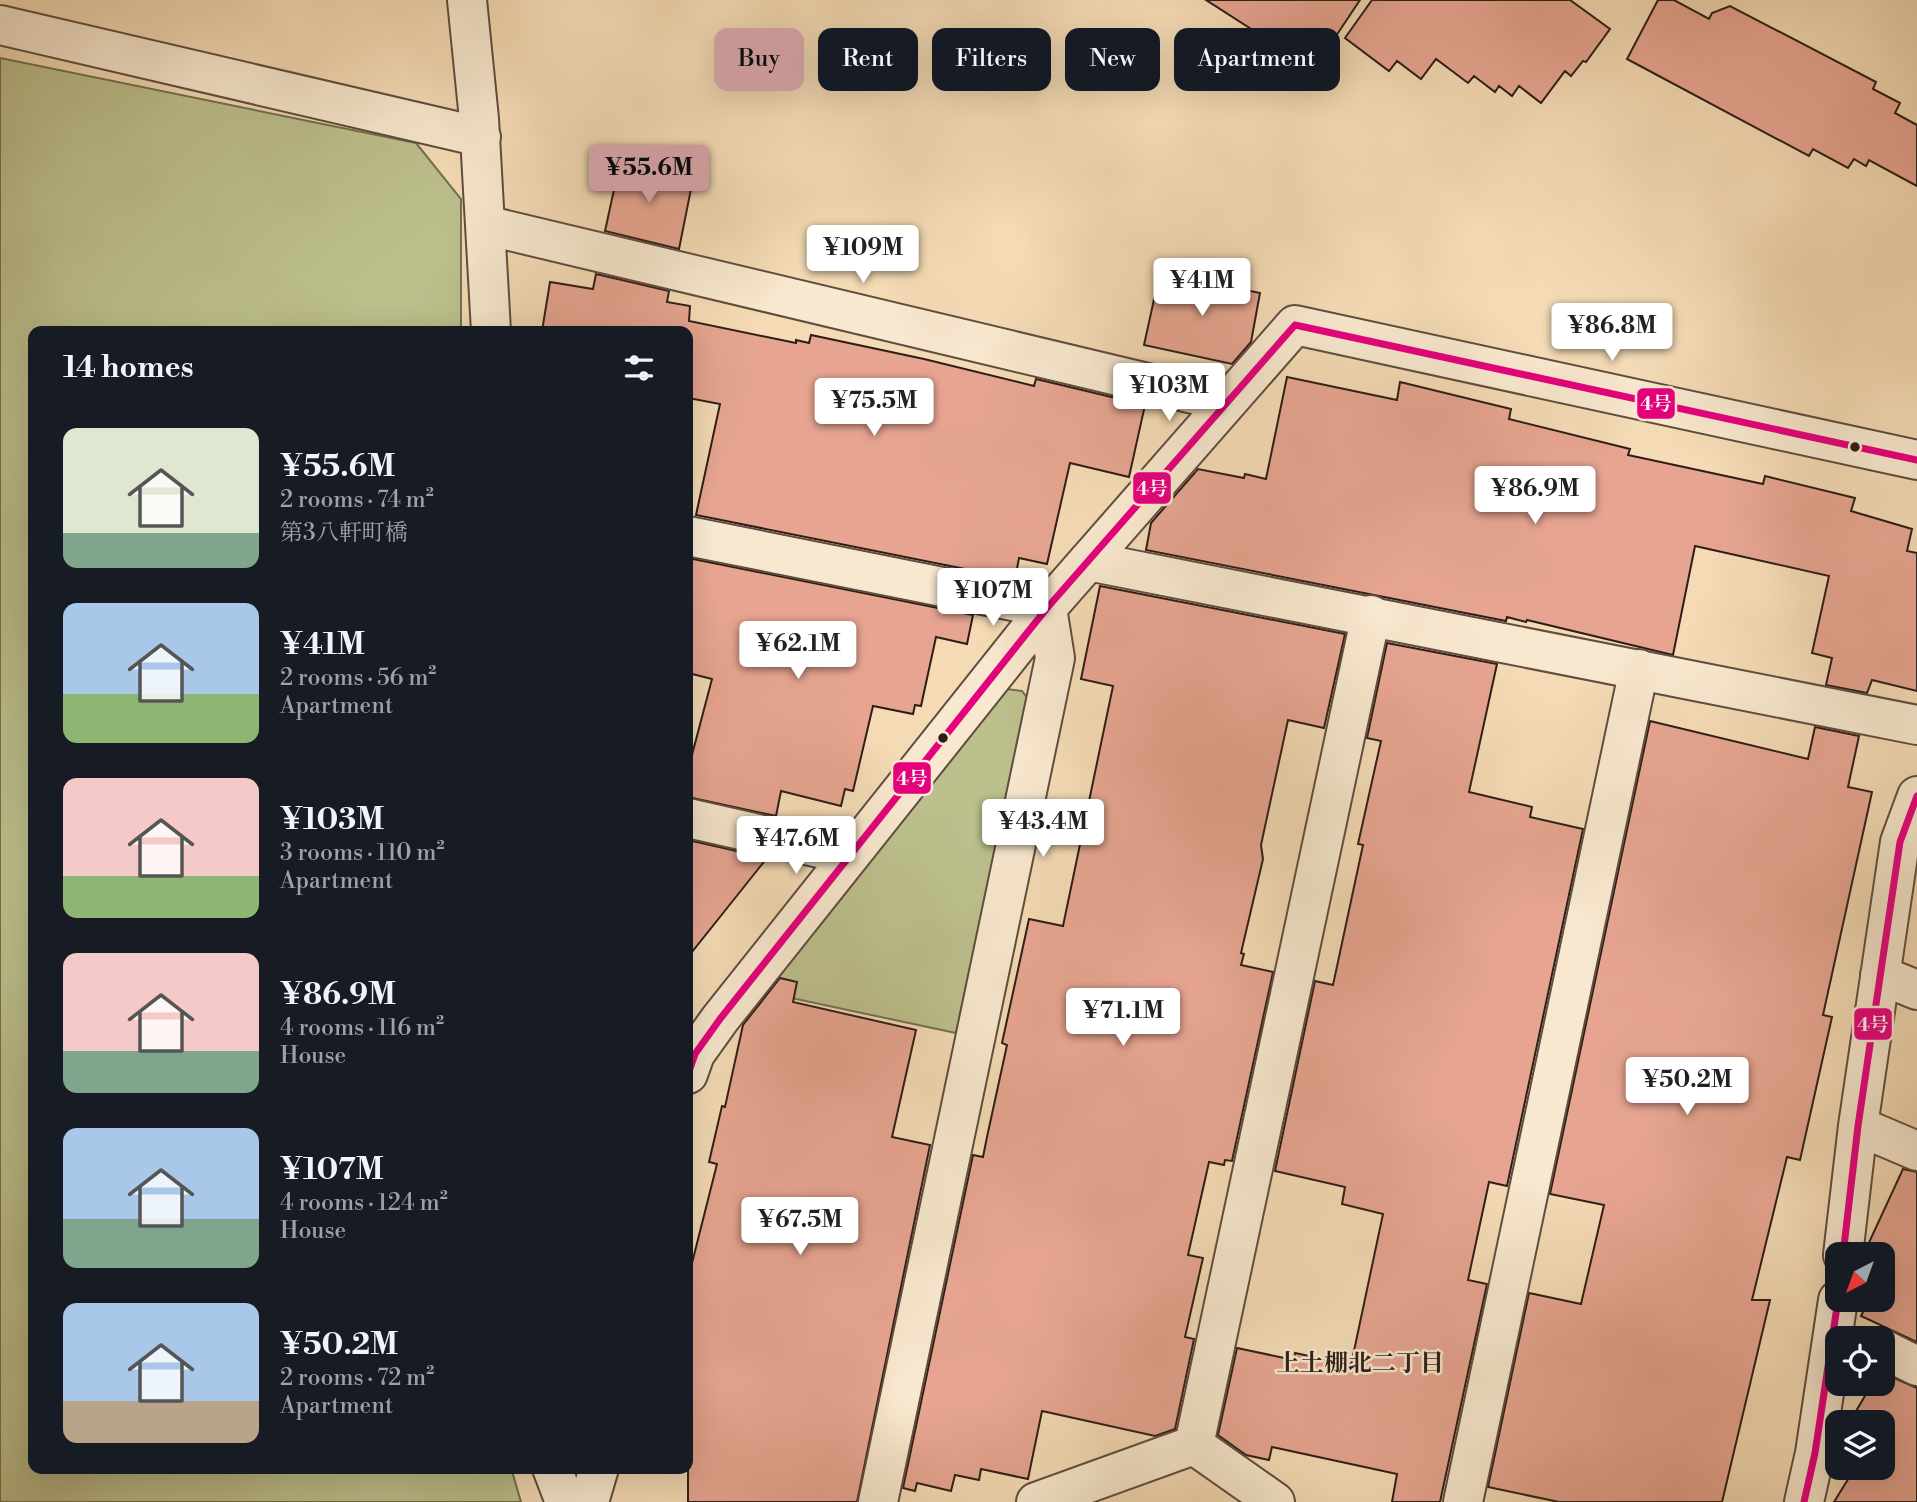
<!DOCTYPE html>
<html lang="en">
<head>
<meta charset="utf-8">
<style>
	:root { --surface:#171b24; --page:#20242c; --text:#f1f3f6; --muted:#9ea1a6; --accent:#c59692 }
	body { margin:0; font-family:"Libre Bodoni","Noto Serif JP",serif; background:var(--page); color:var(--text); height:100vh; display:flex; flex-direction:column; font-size:26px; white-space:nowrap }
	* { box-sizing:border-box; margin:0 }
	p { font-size:23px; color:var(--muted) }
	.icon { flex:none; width:38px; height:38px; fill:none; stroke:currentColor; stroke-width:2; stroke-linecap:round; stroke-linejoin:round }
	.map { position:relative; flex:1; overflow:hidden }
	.drawer { position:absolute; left:28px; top:326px; width:665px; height:1148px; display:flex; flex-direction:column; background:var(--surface); border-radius:14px; box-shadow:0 7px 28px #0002 }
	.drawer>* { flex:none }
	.top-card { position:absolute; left:714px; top:28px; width:665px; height:63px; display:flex; gap:14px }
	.needle { width:46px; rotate:221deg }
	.tools { position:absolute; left:1825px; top:1242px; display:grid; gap:14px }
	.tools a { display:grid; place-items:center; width:70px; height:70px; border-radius:14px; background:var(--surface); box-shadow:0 7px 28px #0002; font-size:35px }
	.price { position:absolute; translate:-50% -60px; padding:0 16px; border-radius:7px; background:#fff; color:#222; font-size:23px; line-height:46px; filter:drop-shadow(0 2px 4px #0008) }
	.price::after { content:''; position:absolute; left:50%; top:42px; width:21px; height:16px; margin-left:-10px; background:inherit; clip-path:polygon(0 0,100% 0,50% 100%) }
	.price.selected { background:var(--accent); color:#111 }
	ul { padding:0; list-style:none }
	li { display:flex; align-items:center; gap:21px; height:175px; padding:0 35px }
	li span { display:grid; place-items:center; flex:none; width:196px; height:140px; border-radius:14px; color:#555 }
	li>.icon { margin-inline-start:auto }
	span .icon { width:84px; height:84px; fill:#fffc; stroke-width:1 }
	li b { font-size:30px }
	h2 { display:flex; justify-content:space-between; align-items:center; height:84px; padding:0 35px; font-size:30px }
	.tag { padding:0 24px; border-radius:14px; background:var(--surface); box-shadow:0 7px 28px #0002; font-size:24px; line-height:63px }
	.tag.selected { background:var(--accent); color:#111 }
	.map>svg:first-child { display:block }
	.green { fill:#bcc08d; stroke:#746f52; stroke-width:2 }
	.building { fill:#e7a591; stroke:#2d1e18; stroke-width:2 }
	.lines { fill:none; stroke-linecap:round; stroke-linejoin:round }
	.street-casing { stroke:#5f4d3f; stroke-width:42 }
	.street { stroke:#f8e8cf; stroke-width:38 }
	.bus-1-casing { stroke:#f8e8cf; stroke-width:12 }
	.bus-1 { stroke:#e5007d; stroke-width:7 }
	.bus-dot { fill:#2d1e18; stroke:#f8e8cf; stroke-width:2.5 }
	.labels { text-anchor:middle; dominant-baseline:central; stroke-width:5; stroke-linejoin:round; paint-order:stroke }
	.neighbourhood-label { font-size:24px; font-weight:bold; fill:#2d1e18; stroke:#f8e8cf }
	.line-badge { stroke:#f8e8cf; stroke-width:2.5 }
	.badge-label { font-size:19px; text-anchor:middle; font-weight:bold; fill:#fff }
</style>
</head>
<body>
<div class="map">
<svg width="1917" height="1502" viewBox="0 0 1917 1502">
	<rect width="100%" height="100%" fill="#f4dbb5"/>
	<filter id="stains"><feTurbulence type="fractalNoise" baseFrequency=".00286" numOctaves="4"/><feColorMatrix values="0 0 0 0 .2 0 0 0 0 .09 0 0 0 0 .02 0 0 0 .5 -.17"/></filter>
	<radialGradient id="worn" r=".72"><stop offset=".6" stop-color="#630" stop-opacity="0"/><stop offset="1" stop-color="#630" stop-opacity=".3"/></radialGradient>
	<path class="green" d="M 0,58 L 416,143 L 461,199 L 461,331 L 33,331 L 33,1468 L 511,1468 L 521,1502 L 0,1502 Z
		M 1007,689 L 1022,691 L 1028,699 L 956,1033 L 763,992 Z"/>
	<path class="building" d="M 1206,0 L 1360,0 L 1322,57 L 1295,40 L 1287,52 Z
		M 1372,0 L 1570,0 L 1610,29 L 1586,62 L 1583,61 L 1571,76 L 1565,71 L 1541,103 L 1519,86 L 1512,96 L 1499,86 L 1495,92 L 1474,76 L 1468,83 L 1436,59 L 1421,79 L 1397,61 L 1389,71 L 1345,38 Z
		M 1658,0 L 1674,0 L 1709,19 L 1712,13 L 1730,6 L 1876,82 L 1873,89 L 1900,103 L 1895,113 L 1917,125 L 1917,186 L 1869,160 L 1866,166 L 1854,159 L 1848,168 L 1813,149 L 1809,156 L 1627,59 Z
		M 620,162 L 693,179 L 679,249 L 605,231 Z
		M 1160,272 L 1260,293 L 1251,342 L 1232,364 L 1144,345 Z
		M 596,274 L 669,291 L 667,302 L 690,306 L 689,321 L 796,343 L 796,340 L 809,343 L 811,335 L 924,359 L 1034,386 L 1036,379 L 1145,405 L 1129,477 L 1070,463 L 1047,564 L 1019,558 L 1015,579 L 696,515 L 720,404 L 688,398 L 688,331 L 542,331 L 550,282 L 593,289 Z
		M 1287,377 L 1397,400 L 1400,382 L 1511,409 L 1509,419 L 1630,449 L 1628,455 L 1763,484 L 1765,476 L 1855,498 L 1851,511 L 1912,529 L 1907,551 L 1917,553 L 1917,691 L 1872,680 L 1867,693 L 1826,685 L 1832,658 L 1812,653 L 1829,576 L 1695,546 L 1673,655 L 1527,620 L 1526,622 L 1507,617 L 1506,621 L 1146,550 L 1151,523 L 1198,469 L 1244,478 L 1245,474 L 1266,479 Z
		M 688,558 L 973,615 L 967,644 L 936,637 L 921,706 L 915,705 L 913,714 L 873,706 L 853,791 L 845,789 L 841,806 L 781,791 L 776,816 L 688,797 L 688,770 L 712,679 L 688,673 Z
		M 1100,586 L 1345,634 L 1324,728 L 1288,720 L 1261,845 L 1263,859 L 1241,953 L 1244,954 L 1241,965 L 1273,972 L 1232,1161 L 1225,1160 L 1224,1165 L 1209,1162 L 1188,1255 L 1203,1258 L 1185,1337 L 1194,1339 L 1175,1429 L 1155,1436 L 1042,1411 L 1028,1479 L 981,1469 L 979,1480 L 955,1475 L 951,1491 L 917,1483 L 915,1491 L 903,1488 L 973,1155 L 983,1157 L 987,1137 L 1007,1045 L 1002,1043 L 1029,919 L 1063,926 L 1113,686 L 1081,679 Z
		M 1387,643 L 1497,664 L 1469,792 L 1532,807 L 1530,817 L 1583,829 L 1507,1186 L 1489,1182 L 1468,1280 L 1487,1284 L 1440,1502 L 1392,1502 L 1397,1474 L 1272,1447 L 1269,1460 L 1246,1455 L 1218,1435 L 1237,1348 L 1294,1360 L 1295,1353 L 1351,1365 L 1383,1214 L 1342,1204 L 1345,1187 L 1275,1171 L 1315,981 L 1333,985 L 1363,845 L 1358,844 L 1381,741 L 1367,738 Z
		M 1650,721 L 1808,759 L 1815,727 L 1859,736 L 1848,787 L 1872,792 L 1823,1015 L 1832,1017 L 1800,1160 L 1787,1157 L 1752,1300 L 1770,1300 L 1722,1502 L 1559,1502 L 1488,1487 L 1529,1293 L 1581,1304 L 1604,1205 L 1550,1194 Z
		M 688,840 L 767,858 L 688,957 Z
		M 780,978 L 797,982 L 793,1002 L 916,1030 L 892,1137 L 930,1145 L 857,1502 L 688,1502 L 688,1279 L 717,1164 L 709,1162 L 722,1106 L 725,1107 L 743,1025 Z
		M 1903,1169 L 1917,1172 L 1917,1342 L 1861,1316 L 1868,1302 L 1864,1300 L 1883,1300 L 1883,1255 L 1865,1255 L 1866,1249 Z
		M 1883,1373 L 1917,1388 L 1917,1502 L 1834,1502 L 1855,1468 L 1883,1468 L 1883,1423 L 1849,1423 L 1872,1384 L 1883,1384 Z"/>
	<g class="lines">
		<g class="street-casing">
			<path id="street" d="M 467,0 L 479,119 L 491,331
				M 0,25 L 481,137
				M 485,225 L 1227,402
				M 688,536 L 1047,608 L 1055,658 L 878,1502
				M 1088,561 L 1917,725
				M 688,818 L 850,855
				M 1880,975 L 1917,990
				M 688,1074 L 695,1054 L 720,1019 L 1047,608 L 1295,325 L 1917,460
				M 1858,1126 L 1917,1151
				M 1843,1255 L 1858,1126 L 1900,842 L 1917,796
				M 1883,1349 L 1917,1366
				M 1194,1445 L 1371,615
				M 1194,1445 L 1275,1502
				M 552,1468 L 565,1502
				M 589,1502 L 599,1468
				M 1036,1502 L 1194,1445
				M 1463,1502 L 1639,669
				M 1804,1502 L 1815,1453 L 1838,1300"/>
		</g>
		<use href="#street" class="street"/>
		<g class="bus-1-casing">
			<path id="bus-1" d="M 688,1074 L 695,1054 L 720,1019 L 1047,608 L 1295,325 L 1917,460
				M 1843,1255 L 1858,1126 L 1900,842 L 1917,796
				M 1804,1502 L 1815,1453 L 1838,1300"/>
		</g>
		<use href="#bus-1" class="bus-1"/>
	</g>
	<g class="bus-dot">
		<circle cx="1855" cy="447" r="6"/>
		<circle cx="943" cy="738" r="6"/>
	</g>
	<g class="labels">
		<g class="neighbourhood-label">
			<text x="1360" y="1364">上土棚北二丁目</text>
		</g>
	</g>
	<g class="line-badge">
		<rect x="1636" y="387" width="40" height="33" rx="7" fill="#e5007d"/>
		<rect x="1132" y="471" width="40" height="34" rx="7" fill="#e5007d"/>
		<rect x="892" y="761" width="40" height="34" rx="7" fill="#e5007d"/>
		<rect x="1853" y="1007" width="40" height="34" rx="7" fill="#e5007d"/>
	</g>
	<g class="badge-label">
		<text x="1656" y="410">4号</text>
		<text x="1152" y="495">4号</text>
		<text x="912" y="785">4号</text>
		<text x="1873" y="1031">4号</text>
	</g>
	<rect width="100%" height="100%" filter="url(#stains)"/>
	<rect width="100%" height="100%" fill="url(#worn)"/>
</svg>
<div class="tools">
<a><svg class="needle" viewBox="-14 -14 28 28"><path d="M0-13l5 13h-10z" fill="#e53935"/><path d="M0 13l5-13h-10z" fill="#9ea1a6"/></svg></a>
<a><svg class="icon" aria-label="locate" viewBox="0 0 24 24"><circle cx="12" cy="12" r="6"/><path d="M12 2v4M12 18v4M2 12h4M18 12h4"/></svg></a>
<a><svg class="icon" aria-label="layers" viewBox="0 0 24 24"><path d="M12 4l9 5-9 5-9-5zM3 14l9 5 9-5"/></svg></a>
</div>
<b class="price selected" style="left:649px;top:205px">¥55.6M</b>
<b class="price" style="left:863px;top:285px">¥109M</b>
<b class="price" style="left:1202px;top:318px">¥41M</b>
<b class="price" style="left:1612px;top:363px">¥86.8M</b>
<b class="price" style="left:1169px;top:423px">¥103M</b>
<b class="price" style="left:874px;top:438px">¥75.5M</b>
<b class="price" style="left:1535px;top:526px">¥86.9M</b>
<b class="price" style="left:993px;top:628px">¥107M</b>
<b class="price" style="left:798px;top:681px">¥62.1M</b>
<b class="price" style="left:1043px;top:859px">¥43.4M</b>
<b class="price" style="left:796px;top:876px">¥47.6M</b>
<b class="price" style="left:1123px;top:1048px">¥71.1M</b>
<b class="price" style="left:1687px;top:1117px">¥50.2M</b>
<b class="price" style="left:800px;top:1257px">¥67.5M</b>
<div class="top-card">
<a class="tag selected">Buy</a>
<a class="tag">Rent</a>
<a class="tag">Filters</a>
<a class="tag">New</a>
<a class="tag">Apartment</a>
</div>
<section class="drawer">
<h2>14 homes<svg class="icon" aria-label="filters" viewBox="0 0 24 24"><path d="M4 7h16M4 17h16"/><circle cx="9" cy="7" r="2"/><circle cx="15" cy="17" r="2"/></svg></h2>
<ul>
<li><span style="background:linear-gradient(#dfe7d0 75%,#7fa58c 0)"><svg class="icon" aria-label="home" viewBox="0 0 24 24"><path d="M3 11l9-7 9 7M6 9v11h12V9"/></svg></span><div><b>¥55.6M</b><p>2 rooms · 74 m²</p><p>第3八軒町橋</p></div></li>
<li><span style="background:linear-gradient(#a9c7e8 65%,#8fb573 0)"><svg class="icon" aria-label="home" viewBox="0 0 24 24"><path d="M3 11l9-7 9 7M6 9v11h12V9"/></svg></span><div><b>¥41M</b><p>2 rooms · 56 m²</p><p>Apartment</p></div></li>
<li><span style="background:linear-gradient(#f6c9c9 70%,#8fb573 0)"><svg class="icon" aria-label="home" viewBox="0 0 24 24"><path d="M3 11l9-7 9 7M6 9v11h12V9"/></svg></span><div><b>¥103M</b><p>3 rooms · 110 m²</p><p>Apartment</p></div></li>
<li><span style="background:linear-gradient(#f6c9c9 70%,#7fa58c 0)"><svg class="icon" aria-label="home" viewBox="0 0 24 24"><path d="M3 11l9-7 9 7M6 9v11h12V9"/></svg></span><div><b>¥86.9M</b><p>4 rooms · 116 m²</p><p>House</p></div></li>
<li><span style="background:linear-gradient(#a9c7e8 65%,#7fa58c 0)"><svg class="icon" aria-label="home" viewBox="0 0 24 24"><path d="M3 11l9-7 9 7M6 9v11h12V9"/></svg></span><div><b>¥107M</b><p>4 rooms · 124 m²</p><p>House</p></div></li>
<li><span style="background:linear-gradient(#a9c7e8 70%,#b9a48a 0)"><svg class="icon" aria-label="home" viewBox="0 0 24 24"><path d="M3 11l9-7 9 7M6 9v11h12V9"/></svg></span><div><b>¥50.2M</b><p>2 rooms · 72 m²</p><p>Apartment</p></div></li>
</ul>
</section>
</div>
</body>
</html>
